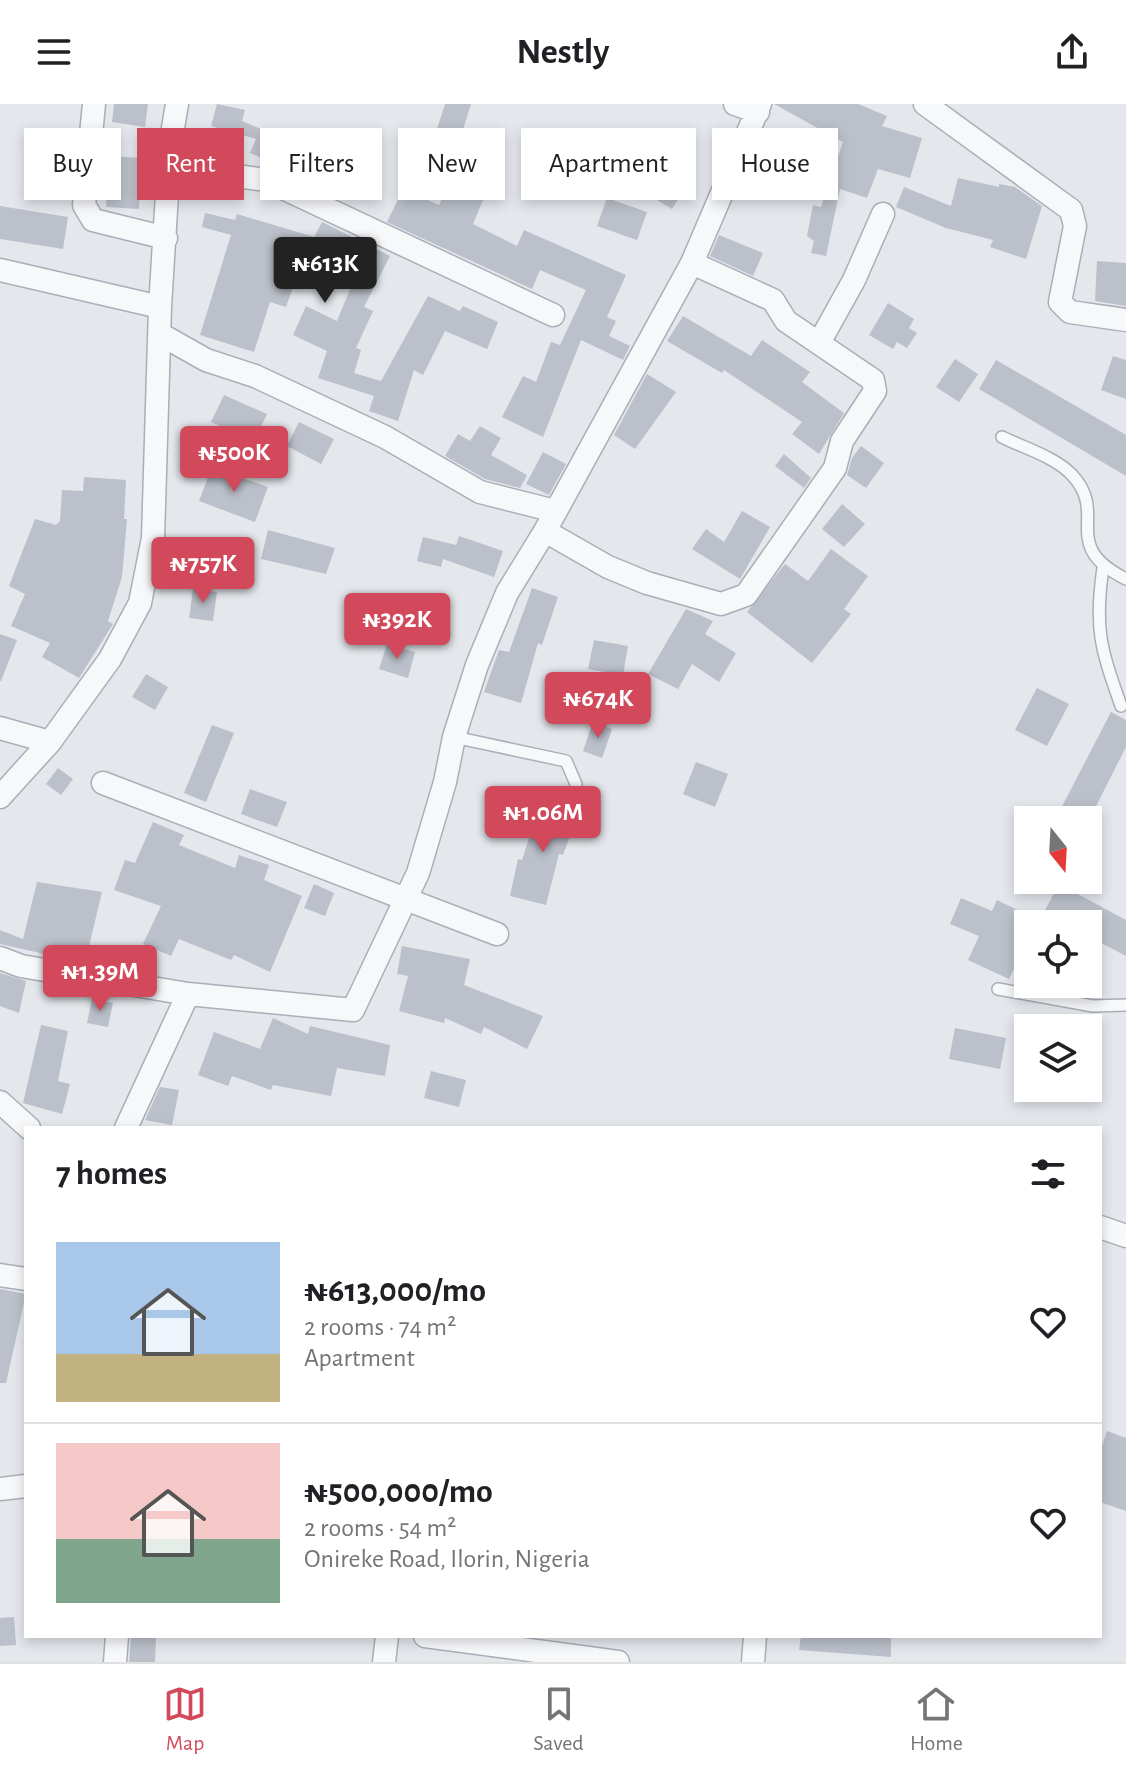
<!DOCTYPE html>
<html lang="en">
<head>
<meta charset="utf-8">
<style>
	:root { --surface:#fff; --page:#f6f6f6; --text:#202124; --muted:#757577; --line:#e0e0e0; --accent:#d1495b }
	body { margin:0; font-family:"Alegreya Sans",sans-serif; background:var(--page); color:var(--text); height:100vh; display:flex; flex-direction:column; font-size:30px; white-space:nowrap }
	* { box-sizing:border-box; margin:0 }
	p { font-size:26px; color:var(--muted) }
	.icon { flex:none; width:44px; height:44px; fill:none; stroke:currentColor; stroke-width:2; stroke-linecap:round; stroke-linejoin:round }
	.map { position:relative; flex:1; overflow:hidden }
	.sheet { position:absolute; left:24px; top:1022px; width:1078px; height:512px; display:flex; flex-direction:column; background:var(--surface); border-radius:0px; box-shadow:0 4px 12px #0003 }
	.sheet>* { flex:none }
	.banner { position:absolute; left:24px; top:24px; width:1078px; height:72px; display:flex; gap:16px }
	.needle { width:52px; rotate:162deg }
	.buttons { position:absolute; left:1014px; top:702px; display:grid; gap:16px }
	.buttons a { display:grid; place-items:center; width:88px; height:88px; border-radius:0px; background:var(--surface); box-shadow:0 4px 12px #0003; font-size:40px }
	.price { position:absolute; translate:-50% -68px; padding:0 18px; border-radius:8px; background:var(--accent); color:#fff; font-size:26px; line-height:52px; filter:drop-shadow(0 2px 4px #0008) }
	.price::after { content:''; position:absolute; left:50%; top:48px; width:24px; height:18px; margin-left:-12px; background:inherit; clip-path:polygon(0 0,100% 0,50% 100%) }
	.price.selected { background:#222; color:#fff }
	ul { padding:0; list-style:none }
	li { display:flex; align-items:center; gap:24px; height:200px; padding:0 32px }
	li+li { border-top:2px solid var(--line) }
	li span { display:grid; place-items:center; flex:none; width:224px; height:160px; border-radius:0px; color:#555 }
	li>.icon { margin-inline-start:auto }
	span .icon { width:96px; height:96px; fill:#fffc; stroke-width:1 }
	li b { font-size:34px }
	h2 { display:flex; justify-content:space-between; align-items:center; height:96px; padding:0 32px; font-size:34px }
	.tag { padding:0 28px; border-radius:0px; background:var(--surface); box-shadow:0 4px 12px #0003; font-size:28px; line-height:72px }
	.tag.selected { background:var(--accent); color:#fff }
	header { display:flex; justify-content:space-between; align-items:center; height:104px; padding:0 32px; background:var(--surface); font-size:36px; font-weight:700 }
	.tab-bar { display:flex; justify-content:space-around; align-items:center; height:112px; border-top:2px solid var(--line); background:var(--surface); font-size:22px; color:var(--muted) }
	.tab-bar a { display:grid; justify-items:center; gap:4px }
	.tab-bar .selected { color:var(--accent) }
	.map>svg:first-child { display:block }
	.building { fill:#bbc0ca }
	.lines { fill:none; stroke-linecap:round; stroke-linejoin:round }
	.service-casing { stroke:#a9aeb7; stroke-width:14 }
	.minor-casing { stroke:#a9aeb7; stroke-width:25 }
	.service { stroke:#f7f8fa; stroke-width:11 }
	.minor { stroke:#f7f8fa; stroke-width:22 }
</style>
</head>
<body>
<header><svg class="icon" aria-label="menu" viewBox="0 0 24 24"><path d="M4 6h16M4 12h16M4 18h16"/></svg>Nestly<svg class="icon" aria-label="share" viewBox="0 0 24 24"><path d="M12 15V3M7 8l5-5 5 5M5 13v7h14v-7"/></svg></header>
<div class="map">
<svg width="1126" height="1558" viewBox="0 0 1126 1558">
	<rect width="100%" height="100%" fill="#e4e7ec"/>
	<path class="building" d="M 114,0 L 148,0 L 145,23 L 112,18 Z
		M 217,0 L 245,6 L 242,17 L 325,52 L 313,75 L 250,49 L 256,35 L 211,22 Z
		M 445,0 L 471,0 L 454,55 L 430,47 Z
		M 774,0 L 858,0 L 887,12 L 882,22 L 922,34 L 910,74 L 878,65 L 867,94 L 840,85 L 826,152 L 811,149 L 814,137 L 807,132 L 813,101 L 821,103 L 843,38 Z
		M 109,52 L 142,54 L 139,105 L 106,103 Z
		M 661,67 L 686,82 L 672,105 L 647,90 Z
		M 958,74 L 999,83 L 999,80 L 1015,83 L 1042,102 L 1026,155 L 990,143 L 993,136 L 946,124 L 896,103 L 904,83 L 951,102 Z
		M 450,77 L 463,83 L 459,93 L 483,96 L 473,120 L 517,142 L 524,126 L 626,171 L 607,213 L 616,217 L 609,232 L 630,242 L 623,256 L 581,236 L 543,333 L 502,313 L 523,272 L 536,278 L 551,238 L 560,241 L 586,186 L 540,166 L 532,185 L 387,118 L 403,85 L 439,101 Z
		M 607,94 L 647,108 L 637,136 L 597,122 Z
		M 0,102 L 68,113 L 63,145 L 0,135 Z
		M 205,109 L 235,116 L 237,110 L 314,133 L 322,118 L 390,152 L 364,203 L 373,207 L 356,244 L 361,246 L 354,269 L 381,277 L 428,192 L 460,207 L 463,202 L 498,218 L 487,245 L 445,227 L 423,271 L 414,266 L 398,317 L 369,307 L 374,292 L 318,274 L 327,247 L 293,231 L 306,202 L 337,217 L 355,173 L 305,149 L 286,203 L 270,198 L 254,248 L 200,231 L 231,131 L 202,123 Z
		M 719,131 L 763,149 L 753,172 L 710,152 Z
		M 1097,157 L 1126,159 L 1126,202 L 1095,197 Z
		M 888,199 L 914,215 L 909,224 L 917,229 L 907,244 L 897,238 L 893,245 L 869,231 Z
		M 683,212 L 751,252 L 762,236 L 810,268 L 802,278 L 844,309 L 819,350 L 792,330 L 802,318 L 724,266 L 722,269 L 667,237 Z
		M 1113,252 L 1126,256 L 1126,295 L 1101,286 Z
		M 955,255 L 978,270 L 959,298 L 936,283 Z
		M 996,256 L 1126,331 L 1126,372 L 979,285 Z
		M 647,270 L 676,288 L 635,345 L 614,331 Z
		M 224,291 L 267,310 L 254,337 L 211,318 Z
		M 299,318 L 334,335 L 321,360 L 287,342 Z
		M 480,322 L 501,334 L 491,351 L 527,371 L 520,384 L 485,375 L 445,352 L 458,330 L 470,337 Z
		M 861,342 L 884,359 L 866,384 L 847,371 L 852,354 Z
		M 543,348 L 566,360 L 549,391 L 526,380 Z
		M 784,350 L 811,374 L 804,384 L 775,362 Z
		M 212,363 L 268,383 L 255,418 L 199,397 Z
		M 84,373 L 126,376 L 124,415 L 127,415 L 122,473 L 108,517 L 113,520 L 79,574 L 42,553 L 50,539 L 11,522 L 25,490 L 9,482 L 35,415 L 56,421 L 60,417 L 62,386 L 83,387 Z
		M 842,400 L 865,420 L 844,443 L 822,425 Z
		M 742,407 L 770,423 L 740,475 L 692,445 L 706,425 L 724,438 Z
		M 268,426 L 335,444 L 326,470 L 261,455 Z
		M 459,432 L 503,447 L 494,473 L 443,455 L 441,463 L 417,457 L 423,433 L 456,441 Z
		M 831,445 L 868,472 L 844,505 L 851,510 L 812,559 L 747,508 L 785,460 L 808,477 Z
		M 532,484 L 558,493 L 542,541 L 538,539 L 521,599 L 484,588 L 499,546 L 509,548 Z
		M 193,485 L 217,488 L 213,517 L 189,514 Z
		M 686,505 L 713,517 L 705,530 L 736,549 L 719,578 L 692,560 L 678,585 L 648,570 Z
		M 0,530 L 17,536 L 1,577 L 0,577 Z
		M 594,536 L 628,542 L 623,571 L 588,565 Z
		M 387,540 L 415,548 L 408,574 L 379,565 Z
		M 146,570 L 168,583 L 155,606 L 132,593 Z
		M 1037,584 L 1069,600 L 1047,642 L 1015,626 Z
		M 1111,608 L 1126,616 L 1126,643 L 1089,716 L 1055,716 Z
		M 593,618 L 612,625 L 602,654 L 583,647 Z
		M 212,621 L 234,629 L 206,698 L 184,689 Z
		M 696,658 L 728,670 L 715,703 L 683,690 Z
		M 58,664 L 73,675 L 61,691 L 46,680 Z
		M 250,685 L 287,698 L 277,723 L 241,710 Z
		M 540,700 L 578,710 L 563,751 L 559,750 L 546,801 L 510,792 L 518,755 L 522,756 Z
		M 153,718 L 184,731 L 179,741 L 235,764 L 239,751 L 269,761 L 264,776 L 302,792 L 270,868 L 234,851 L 231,856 L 179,835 L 171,852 L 143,840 L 161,802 L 114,786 L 125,756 L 135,759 Z
		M 37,778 L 102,788 L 85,859 L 0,840 L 0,826 L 23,835 Z
		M 314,780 L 334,789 L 325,812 L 304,804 Z
		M 1059,780 L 1126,816 L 1126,852 L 1088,832 L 1088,820 L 1066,820 L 1044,808 Z
		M 961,794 L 992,807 L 997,796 L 1028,811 L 1028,836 L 1009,875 L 968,856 L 979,832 L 950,820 Z
		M 402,842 L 470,855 L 464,881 L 543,912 L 527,945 L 484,923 L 481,930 L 445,914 L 444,919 L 399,907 L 408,872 L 397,870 Z
		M 0,869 L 26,877 L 19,909 L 0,902 Z
		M 92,895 L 113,899 L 108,923 L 87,919 Z
		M 273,914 L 308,930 L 310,922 L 390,941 L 385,972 L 337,964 L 331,992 L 273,981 L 271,986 L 232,972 L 228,982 L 198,971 L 214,928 L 260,945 Z
		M 41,921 L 68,927 L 58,977 L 70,980 L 62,1010 L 23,999 Z
		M 955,924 L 1006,934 L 1000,965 L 949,955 Z
		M 431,967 L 466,976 L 459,1003 L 424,994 Z
		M 160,983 L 179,986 L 172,1021 L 145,1016 Z
		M 0,1185 L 26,1190 L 6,1279 L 0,1279 Z
		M 1107,1327 L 1126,1334 L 1126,1407 L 1100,1398 L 1100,1348 Z
		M 14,1513 L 16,1541 L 0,1542 L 0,1514 Z
		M 131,1532 L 156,1532 L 155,1558 L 129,1558 Z
		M 801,1532 L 891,1533 L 891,1553 L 799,1546 Z"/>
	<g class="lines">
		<g class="service-casing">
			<path id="service" d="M 1002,333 C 1024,344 1056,353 1073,372 C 1109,412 1058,441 1126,475
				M 1103,464 C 1094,525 1101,545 1121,602
				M 454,633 L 566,657 L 576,680
				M 998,885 L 1093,902 L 1126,901"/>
		</g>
		<g class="minor-casing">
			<path id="minor" d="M 94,0 L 84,101 L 93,116 L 166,134
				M 735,0 L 758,8
				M 925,0 L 1071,106 L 1075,122 L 1060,198 L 1070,208 L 1126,216
				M 170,42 L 208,68 L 266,76 L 553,211
				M 0,166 L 160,203
				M 160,230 L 206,256 L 255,272 L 385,333 L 480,388 L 555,407
				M 819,239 L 854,176 L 883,110
				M 545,427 L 608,463 L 647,479 L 721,500 L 746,491 L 835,364 L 842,337 L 875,287 L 873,276 L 786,217 L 773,196 L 692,159
				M 0,624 L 50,638
				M 103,679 L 497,830
				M 0,693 L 50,638 L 110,555 L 140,499 L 153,434 L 160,203 L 170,42 L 177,0
				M 0,854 L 21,862 L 188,890
				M 0,998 L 29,1024
				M 126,1024 L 188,890 L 353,906 L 418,769 L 445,678 L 454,633 L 477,561 L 507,489 L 545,427 L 692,159 L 760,0
				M 1100,1123 L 1126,1132
				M 0,1171 L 26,1175
				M 0,1385 L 26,1382
				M 425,1532 L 618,1558
				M 115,1558 L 117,1532
				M 384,1558 L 387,1532
				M 753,1558 L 755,1532"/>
		</g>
		<use href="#service" class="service"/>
		<use href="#minor" class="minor"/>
	</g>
</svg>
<div class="buttons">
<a><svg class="needle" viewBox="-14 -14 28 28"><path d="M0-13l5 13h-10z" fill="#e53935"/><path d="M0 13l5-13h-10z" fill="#757577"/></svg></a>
<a><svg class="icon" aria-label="locate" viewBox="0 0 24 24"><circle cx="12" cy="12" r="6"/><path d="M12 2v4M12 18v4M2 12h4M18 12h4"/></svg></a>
<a><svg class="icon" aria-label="layers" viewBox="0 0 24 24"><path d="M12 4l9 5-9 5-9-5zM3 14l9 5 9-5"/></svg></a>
</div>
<b class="price selected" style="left:325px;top:201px">₦613K</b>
<b class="price" style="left:234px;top:390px">₦500K</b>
<b class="price" style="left:203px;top:501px">₦757K</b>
<b class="price" style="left:397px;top:557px">₦392K</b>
<b class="price" style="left:598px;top:636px">₦674K</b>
<b class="price" style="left:543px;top:750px">₦1.06M</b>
<b class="price" style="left:100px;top:909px">₦1.39M</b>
<div class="banner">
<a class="tag">Buy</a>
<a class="tag selected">Rent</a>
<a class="tag">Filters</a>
<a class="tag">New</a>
<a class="tag">Apartment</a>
<a class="tag">House</a>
</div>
<section class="sheet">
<h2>7 homes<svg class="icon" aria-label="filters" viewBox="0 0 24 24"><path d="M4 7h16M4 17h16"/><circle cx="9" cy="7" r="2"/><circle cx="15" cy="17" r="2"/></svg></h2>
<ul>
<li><span style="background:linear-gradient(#a9c7e8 70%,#c2b280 0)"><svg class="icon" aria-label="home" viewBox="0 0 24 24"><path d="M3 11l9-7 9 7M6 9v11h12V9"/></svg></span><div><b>₦613,000/mo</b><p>2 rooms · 74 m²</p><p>Apartment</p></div><svg class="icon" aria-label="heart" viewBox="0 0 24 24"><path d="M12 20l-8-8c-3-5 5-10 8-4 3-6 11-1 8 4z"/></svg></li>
<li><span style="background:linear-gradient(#f6c9c9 60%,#7fa58c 0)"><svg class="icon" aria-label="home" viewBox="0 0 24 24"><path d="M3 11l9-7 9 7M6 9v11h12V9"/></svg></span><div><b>₦500,000/mo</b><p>2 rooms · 54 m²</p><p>Onireke Road, Ilorin, Nigeria</p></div><svg class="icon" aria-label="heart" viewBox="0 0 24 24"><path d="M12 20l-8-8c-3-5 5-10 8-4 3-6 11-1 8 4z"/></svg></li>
</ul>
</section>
</div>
<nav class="tab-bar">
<a class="selected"><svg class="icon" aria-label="map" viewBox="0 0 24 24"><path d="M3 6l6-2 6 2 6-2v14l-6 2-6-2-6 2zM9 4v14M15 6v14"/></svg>Map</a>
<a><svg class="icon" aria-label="saved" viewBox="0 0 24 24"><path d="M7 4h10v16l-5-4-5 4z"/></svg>Saved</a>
<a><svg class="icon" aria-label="home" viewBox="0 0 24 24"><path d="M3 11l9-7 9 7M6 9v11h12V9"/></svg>Home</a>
</nav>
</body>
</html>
